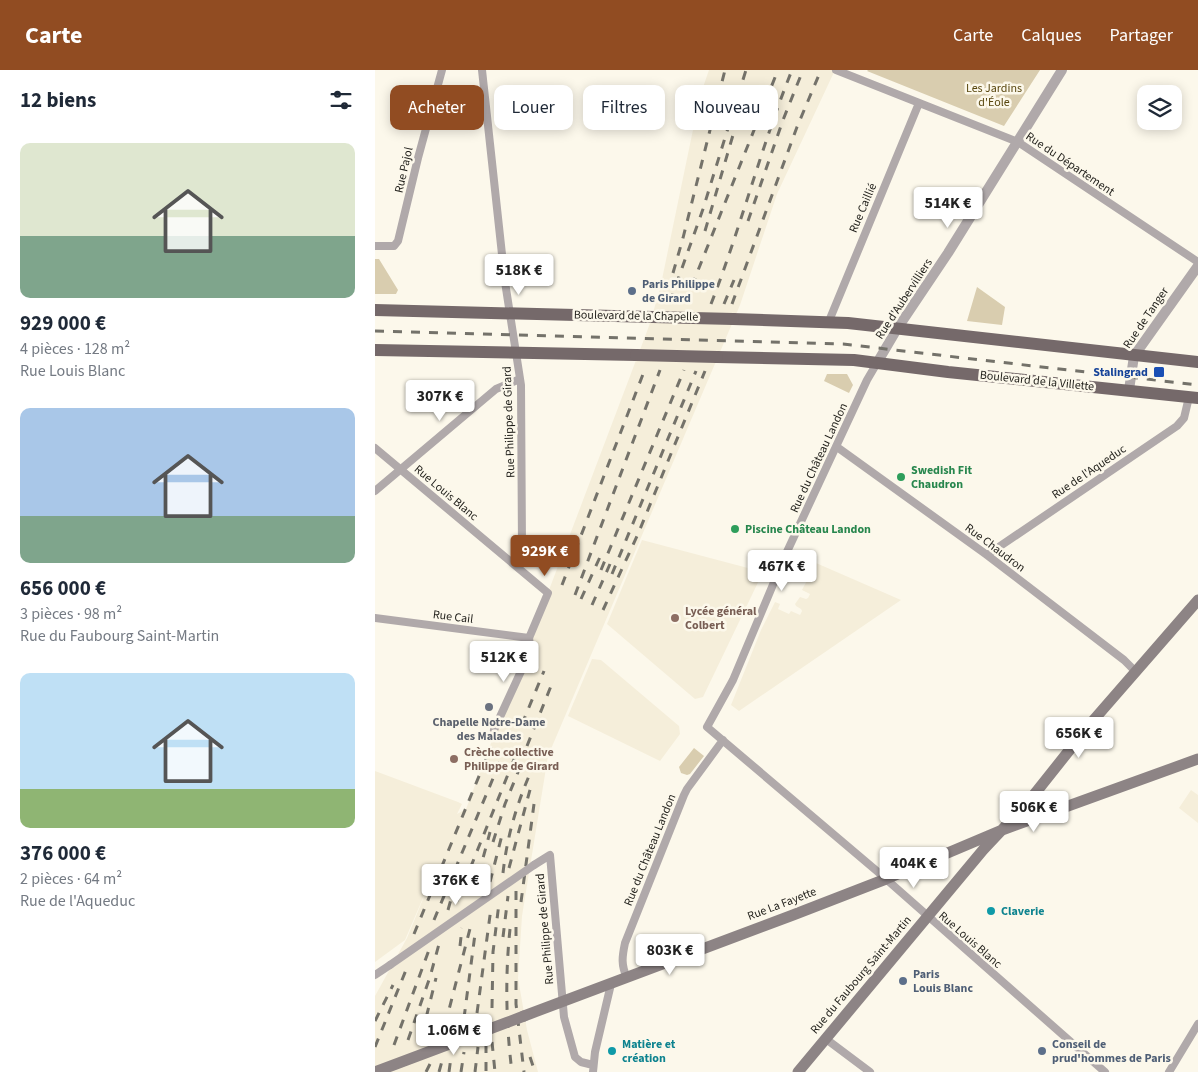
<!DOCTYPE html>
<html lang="fr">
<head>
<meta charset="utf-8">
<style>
	:root { --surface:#fff; --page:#f2f2f3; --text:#1f2937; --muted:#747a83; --accent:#914c22 }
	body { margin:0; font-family:"Source Sans 3",sans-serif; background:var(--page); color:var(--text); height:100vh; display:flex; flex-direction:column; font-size:19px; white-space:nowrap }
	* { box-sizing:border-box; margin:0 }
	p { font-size:16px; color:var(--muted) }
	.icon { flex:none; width:28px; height:28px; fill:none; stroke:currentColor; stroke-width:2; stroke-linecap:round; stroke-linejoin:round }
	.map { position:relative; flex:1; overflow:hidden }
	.panel { display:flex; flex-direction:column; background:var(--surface); width:375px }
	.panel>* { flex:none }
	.banner { position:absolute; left:15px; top:15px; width:475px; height:45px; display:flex; gap:10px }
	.buttons { position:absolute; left:762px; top:15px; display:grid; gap:10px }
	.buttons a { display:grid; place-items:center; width:45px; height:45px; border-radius:10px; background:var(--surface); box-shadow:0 2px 12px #0003; font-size:25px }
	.price { position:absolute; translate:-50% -42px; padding:0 11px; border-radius:5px; background:#fff; color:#222; font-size:16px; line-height:32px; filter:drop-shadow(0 1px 2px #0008) }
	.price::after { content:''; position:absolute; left:50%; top:30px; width:15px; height:11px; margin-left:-8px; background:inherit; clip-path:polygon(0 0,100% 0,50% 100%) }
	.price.current { background:var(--accent); color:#fff }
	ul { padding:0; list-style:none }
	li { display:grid; align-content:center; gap:10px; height:265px; padding:0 20px }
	li span { display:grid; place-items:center; height:155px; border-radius:10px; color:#555 }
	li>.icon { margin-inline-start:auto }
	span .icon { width:90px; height:90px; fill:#fffc; stroke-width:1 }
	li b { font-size:21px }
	h2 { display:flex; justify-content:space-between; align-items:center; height:60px; padding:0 20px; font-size:21px }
	.chip { padding:0 18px; border-radius:10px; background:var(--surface); box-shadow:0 2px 12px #0003; font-size:18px; line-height:45px }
	.chip.current { background:var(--accent); color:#fff }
	header { display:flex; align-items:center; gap:30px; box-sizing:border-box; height:70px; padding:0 25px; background:var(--accent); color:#fff }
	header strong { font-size:24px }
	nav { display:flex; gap:28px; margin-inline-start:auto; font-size:18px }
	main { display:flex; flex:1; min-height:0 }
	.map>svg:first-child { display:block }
	.built { fill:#f5eeda }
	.green { fill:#d9cdaf }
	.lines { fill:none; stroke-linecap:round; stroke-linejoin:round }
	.minor { stroke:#b0a9aa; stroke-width:8 }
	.tertiary { stroke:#b0a9aa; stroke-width:10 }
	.secondary { stroke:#8d8485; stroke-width:11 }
	.primary { stroke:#75696a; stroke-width:12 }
	.rail { stroke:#74726a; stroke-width:3; stroke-dasharray:9 9; stroke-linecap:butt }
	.minor-bridge { stroke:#b0a9aa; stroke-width:8 }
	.secondary-bridge { stroke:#8d8485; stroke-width:11 }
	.primary-bridge { stroke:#75696a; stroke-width:12 }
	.service-dot { fill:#5c6f8a; stroke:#fcf8eb; stroke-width:2 }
	.transit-dot { fill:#1a4fb4; stroke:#fcf8eb; stroke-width:2 }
	.leisure-dot { fill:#2e9e5b; stroke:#fcf8eb; stroke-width:2 }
	.education-dot { fill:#8d6e63; stroke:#fcf8eb; stroke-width:2 }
	.worship-dot { fill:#6b7280; stroke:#fcf8eb; stroke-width:2 }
	.culture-dot { fill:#0f9aa8; stroke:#fcf8eb; stroke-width:2 }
	.labels { text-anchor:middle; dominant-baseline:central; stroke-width:5; stroke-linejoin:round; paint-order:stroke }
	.park-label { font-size:12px; fill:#59470f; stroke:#fcf8eb }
	.street-label { font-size:12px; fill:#1f1e19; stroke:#fcf8eb }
	.service-label { font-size:12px; font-weight:bold; fill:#4e5e75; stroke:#fcf8eb; text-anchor:start }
	.transit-label { font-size:12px; font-weight:bold; fill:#164399; stroke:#fcf8eb; text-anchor:end }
	.leisure-label { font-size:12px; font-weight:bold; fill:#27864d; stroke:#fcf8eb; text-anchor:start }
	.education-label { font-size:12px; font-weight:bold; fill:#785e54; stroke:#fcf8eb; text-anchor:start }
	.worship-label { font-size:12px; font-weight:bold; fill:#5b616d; stroke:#fcf8eb }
	.culture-label { font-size:12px; font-weight:bold; fill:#0d838f; stroke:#fcf8eb; text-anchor:start }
</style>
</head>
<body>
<header>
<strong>Carte</strong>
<nav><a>Carte</a><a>Calques</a><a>Partager</a></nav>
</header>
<main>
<section class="panel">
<h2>12 biens<svg class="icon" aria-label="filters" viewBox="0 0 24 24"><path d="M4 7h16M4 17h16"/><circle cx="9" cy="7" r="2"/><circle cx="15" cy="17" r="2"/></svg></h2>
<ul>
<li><span style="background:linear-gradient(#dfe7d0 60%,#7fa58c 0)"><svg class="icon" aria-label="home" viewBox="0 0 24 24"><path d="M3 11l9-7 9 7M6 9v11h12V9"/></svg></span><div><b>929 000 €</b><p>4 pièces · 128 m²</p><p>Rue Louis Blanc</p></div></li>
<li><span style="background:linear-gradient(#a9c7e8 70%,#7fa58c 0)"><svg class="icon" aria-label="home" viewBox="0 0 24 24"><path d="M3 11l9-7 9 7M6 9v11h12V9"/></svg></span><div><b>656 000 €</b><p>3 pièces · 98 m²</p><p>Rue du Faubourg Saint-Martin</p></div></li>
<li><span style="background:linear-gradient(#bfe0f5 75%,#8fb573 0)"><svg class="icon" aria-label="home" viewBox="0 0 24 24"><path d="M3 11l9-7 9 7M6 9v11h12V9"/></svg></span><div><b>376 000 €</b><p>2 pièces · 64 m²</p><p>Rue de l'Aqueduc</p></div></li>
</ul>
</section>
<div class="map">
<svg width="823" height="1002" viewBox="0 0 823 1002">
	<rect width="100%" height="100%" fill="#fcf8eb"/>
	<path class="built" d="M 334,0 L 460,0 L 402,124 L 365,235 L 173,686 L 147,846 L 143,908 L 152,960 L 163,1002 L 0,1002 L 0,926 L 32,868 L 57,807 L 30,870 L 0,892 L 0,701 L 83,732 L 87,734 L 82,744 L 91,739 L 274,256 L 285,219 L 325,26 Z
		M 267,470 L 388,502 L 328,627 L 320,629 L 232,554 Z
		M 441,493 L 526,530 L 364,641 L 356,635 L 386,560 L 400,532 L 405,534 L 403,539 L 414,544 L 416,541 L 425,545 L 427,541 L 426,539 L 421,536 L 420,534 L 425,527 L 431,529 L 433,528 L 435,524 L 427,520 Z
		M 217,589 L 226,590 L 304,656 L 305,664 L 285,691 L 193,646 Z
		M 816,720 L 823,725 L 823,753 L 804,738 Z"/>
	<path class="green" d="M 493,0 L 665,0 L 629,56 L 492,1 Z
		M 0,189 L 4,189 L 23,220 L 21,224 L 0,224 Z
		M 602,217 L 630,237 L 627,255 L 592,251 Z
		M 452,304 L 472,304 L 478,315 L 474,323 L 449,311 Z
		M 319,678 L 329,686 L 315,704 L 312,705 L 306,703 L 304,697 Z"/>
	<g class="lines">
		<path class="minor" d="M 107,0 L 130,212 L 146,315 L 147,478 L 144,486 L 137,493
			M 461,0 L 643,72 L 823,192
			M 0,176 L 19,176 L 23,171 L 43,88 L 67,0
			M 454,251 L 544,33
			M 502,293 L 492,310 L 410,486 L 358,610 L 332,657 L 503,802 L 730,1002
			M 462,377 L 612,485 L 749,590 L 761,602
			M 0,378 L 173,523 L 154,568 L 0,548
			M 0,421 L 121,319 L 145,309
			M 612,485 L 802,356 L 809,348 L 814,327
			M 159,795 L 175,785 L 189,947 L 200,987 L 206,992 L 218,995
			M 0,905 L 15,895
			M 252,908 C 246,895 247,887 250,873 L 309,725 L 312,719 L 348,670
			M 451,969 L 495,1002
			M 218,1002 L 220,982 L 236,914
			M 794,1002 L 823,954"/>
		<path class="tertiary" d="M 502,293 L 522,259 L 573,183 L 687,0
			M 754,320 L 759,286 L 823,196"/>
		<path class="secondary" d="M 149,946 L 418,845 L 511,809 L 627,760 L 823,689
			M 423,1002 L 608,780 L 654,731 L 716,653 L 823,530"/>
		<path class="primary" d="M 0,240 L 278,247
			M 358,249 L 473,253 L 823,292
			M 0,280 L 261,285
			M 342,287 L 479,290 L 573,302 L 823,328"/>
		<path class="rail" d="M 373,151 L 408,50 L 428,0
			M 330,161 L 365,41
			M 298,203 L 308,168 L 350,0
			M 295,232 L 328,139 L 371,0
			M 310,233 L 403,0
			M 336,234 C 366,157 386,77 417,0
			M 349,234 L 359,210
			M 357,234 L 422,57 L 446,0
			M 0,261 L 468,274 L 823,315
			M 226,500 L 309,300
			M 237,504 L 321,301
			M 187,515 L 270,299
			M 200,525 L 285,300
			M 206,529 L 225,487
			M 217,535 L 235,494
			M 228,540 L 263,464 L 330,301
			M 140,671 L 169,601
			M 152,676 L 178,611
			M 118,772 L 130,734 L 148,690
			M 134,798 L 156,716
			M 128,803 C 132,766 142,733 157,699
			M 115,812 L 127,765
			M 141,821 L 141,934 L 149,1002
			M 99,822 L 115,762
			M 82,831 L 140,687
			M 146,832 L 159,734
			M 73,840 L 78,822
			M 59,850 L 129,682
			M 135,859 C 130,906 131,955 137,1002
			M 39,864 L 116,677
			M 128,867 L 133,826
			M 85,876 L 87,858
			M 117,938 L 118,882 L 124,833
			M 102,943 L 116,838
			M 89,948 L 100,864
			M 0,951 L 18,915
			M 70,955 L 97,851
			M 47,964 L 61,908
			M 33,970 L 55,907 L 64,874
			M 117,972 L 120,1002
			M 111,974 L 111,1002
			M 19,975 L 54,880
			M 0,977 L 33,895
			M 155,987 L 160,1002
			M 51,1002 L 55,994
			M 64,1002 L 67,991
			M 74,1002 L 76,987
			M 86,1002 L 89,982
			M 100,1002 L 103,977"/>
		<path class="minor-bridge" d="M 119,660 L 153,586 L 155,575 L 154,568
			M 15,895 L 159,795"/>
		<path class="secondary-bridge" d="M 0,1002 L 149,946"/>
		<path class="primary-bridge" d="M 278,247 L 358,249
			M 261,285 L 342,287"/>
	</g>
	<g class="service-dot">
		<circle cx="257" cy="221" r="5"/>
		<circle cx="528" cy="911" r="5"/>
		<circle cx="667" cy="981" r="5"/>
	</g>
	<rect class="transit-dot" x="778" y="296" width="12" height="12" rx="2.5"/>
	<g class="leisure-dot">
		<circle cx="526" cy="407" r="5"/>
		<circle cx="360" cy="459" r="5"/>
	</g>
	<g class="education-dot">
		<circle cx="300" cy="548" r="5"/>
		<circle cx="79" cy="689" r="5"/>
	</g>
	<circle class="worship-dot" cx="114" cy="637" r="5"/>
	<g class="culture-dot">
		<circle cx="616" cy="841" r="5"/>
		<circle cx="237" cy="981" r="5"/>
	</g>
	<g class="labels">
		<g class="park-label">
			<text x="619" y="18">Les Jardins<tspan x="619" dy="14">d'Éole</tspan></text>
		</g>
		<g class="street-label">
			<text transform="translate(695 94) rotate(34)">Rue du Département</text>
			<text transform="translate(29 100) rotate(-77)">Rue Pajol</text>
			<text transform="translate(488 138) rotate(-67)">Rue Caillié</text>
			<text transform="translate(529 229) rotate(-57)">Rue d'Aubervilliers</text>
			<text transform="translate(261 246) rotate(1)">Boulevard de la Chapelle</text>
			<text transform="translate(771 248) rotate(-56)">Rue de Tanger</text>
			<text transform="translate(662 311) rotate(6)">Boulevard de la Villette</text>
			<text transform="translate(134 352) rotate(-92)">Rue Philippe de Girard</text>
			<text transform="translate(444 388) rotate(-65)">Rue du Château Landon</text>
			<text transform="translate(714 402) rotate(-34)">Rue de l'Aqueduc</text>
			<text transform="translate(71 423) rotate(40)">Rue Louis Blanc</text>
			<text transform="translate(620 478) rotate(37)">Rue Chaudron</text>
			<text transform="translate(78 547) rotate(7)">Rue Cail</text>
			<text transform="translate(275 780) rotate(-68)">Rue du Château Landon</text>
			<text transform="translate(407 834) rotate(-21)">Rue La Fayette</text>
			<text transform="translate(170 859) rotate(-95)">Rue Philippe de Girard</text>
			<text transform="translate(595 870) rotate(41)">Rue Louis Blanc</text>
			<text transform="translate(486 905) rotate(-50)">Rue du Faubourg Saint-Martin</text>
		</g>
		<g class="service-label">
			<text x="267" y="214">Paris Philippe<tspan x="267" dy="14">de Girard</tspan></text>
			<text x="538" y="904">Paris<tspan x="538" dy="14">Louis Blanc</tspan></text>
			<text x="677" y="974">Conseil de<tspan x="677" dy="14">prud'hommes de Paris</tspan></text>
		</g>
		<g class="transit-label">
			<text x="773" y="302">Stalingrad</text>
		</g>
		<g class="leisure-label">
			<text x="536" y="400">Swedish Fit<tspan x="536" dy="14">Chaudron</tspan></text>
			<text x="370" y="459">Piscine Château Landon</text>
		</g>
		<g class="education-label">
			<text x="310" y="541">Lycée général<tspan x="310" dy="14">Colbert</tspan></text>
			<text x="89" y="682">Crèche collective<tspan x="89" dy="14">Philippe de Girard</tspan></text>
		</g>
		<g class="worship-label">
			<text x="114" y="652">Chapelle Notre-Dame<tspan x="114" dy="14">des Malades</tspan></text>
		</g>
		<g class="culture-label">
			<text x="626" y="841">Claverie</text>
			<text x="247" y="974">Matière et<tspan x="247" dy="14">création</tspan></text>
		</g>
	</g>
</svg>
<div class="buttons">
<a><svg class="icon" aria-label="layers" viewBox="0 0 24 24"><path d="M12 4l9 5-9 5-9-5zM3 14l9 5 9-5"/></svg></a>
</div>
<b class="price" style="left:573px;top:159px">514K €</b>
<b class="price" style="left:144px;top:226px">518K €</b>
<b class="price" style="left:65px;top:352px">307K €</b>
<b class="price current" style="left:170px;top:507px">929K €</b>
<b class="price" style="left:407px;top:522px">467K €</b>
<b class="price" style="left:129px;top:613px">512K €</b>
<b class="price" style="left:704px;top:689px">656K €</b>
<b class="price" style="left:659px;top:763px">506K €</b>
<b class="price" style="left:539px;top:819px">404K €</b>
<b class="price" style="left:81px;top:836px">376K €</b>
<b class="price" style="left:295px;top:906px">803K €</b>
<b class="price" style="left:79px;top:986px">1.06M €</b>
<div class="banner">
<a class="chip current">Acheter</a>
<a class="chip">Louer</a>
<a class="chip">Filtres</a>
<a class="chip">Nouveau</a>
</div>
</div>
</main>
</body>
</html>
